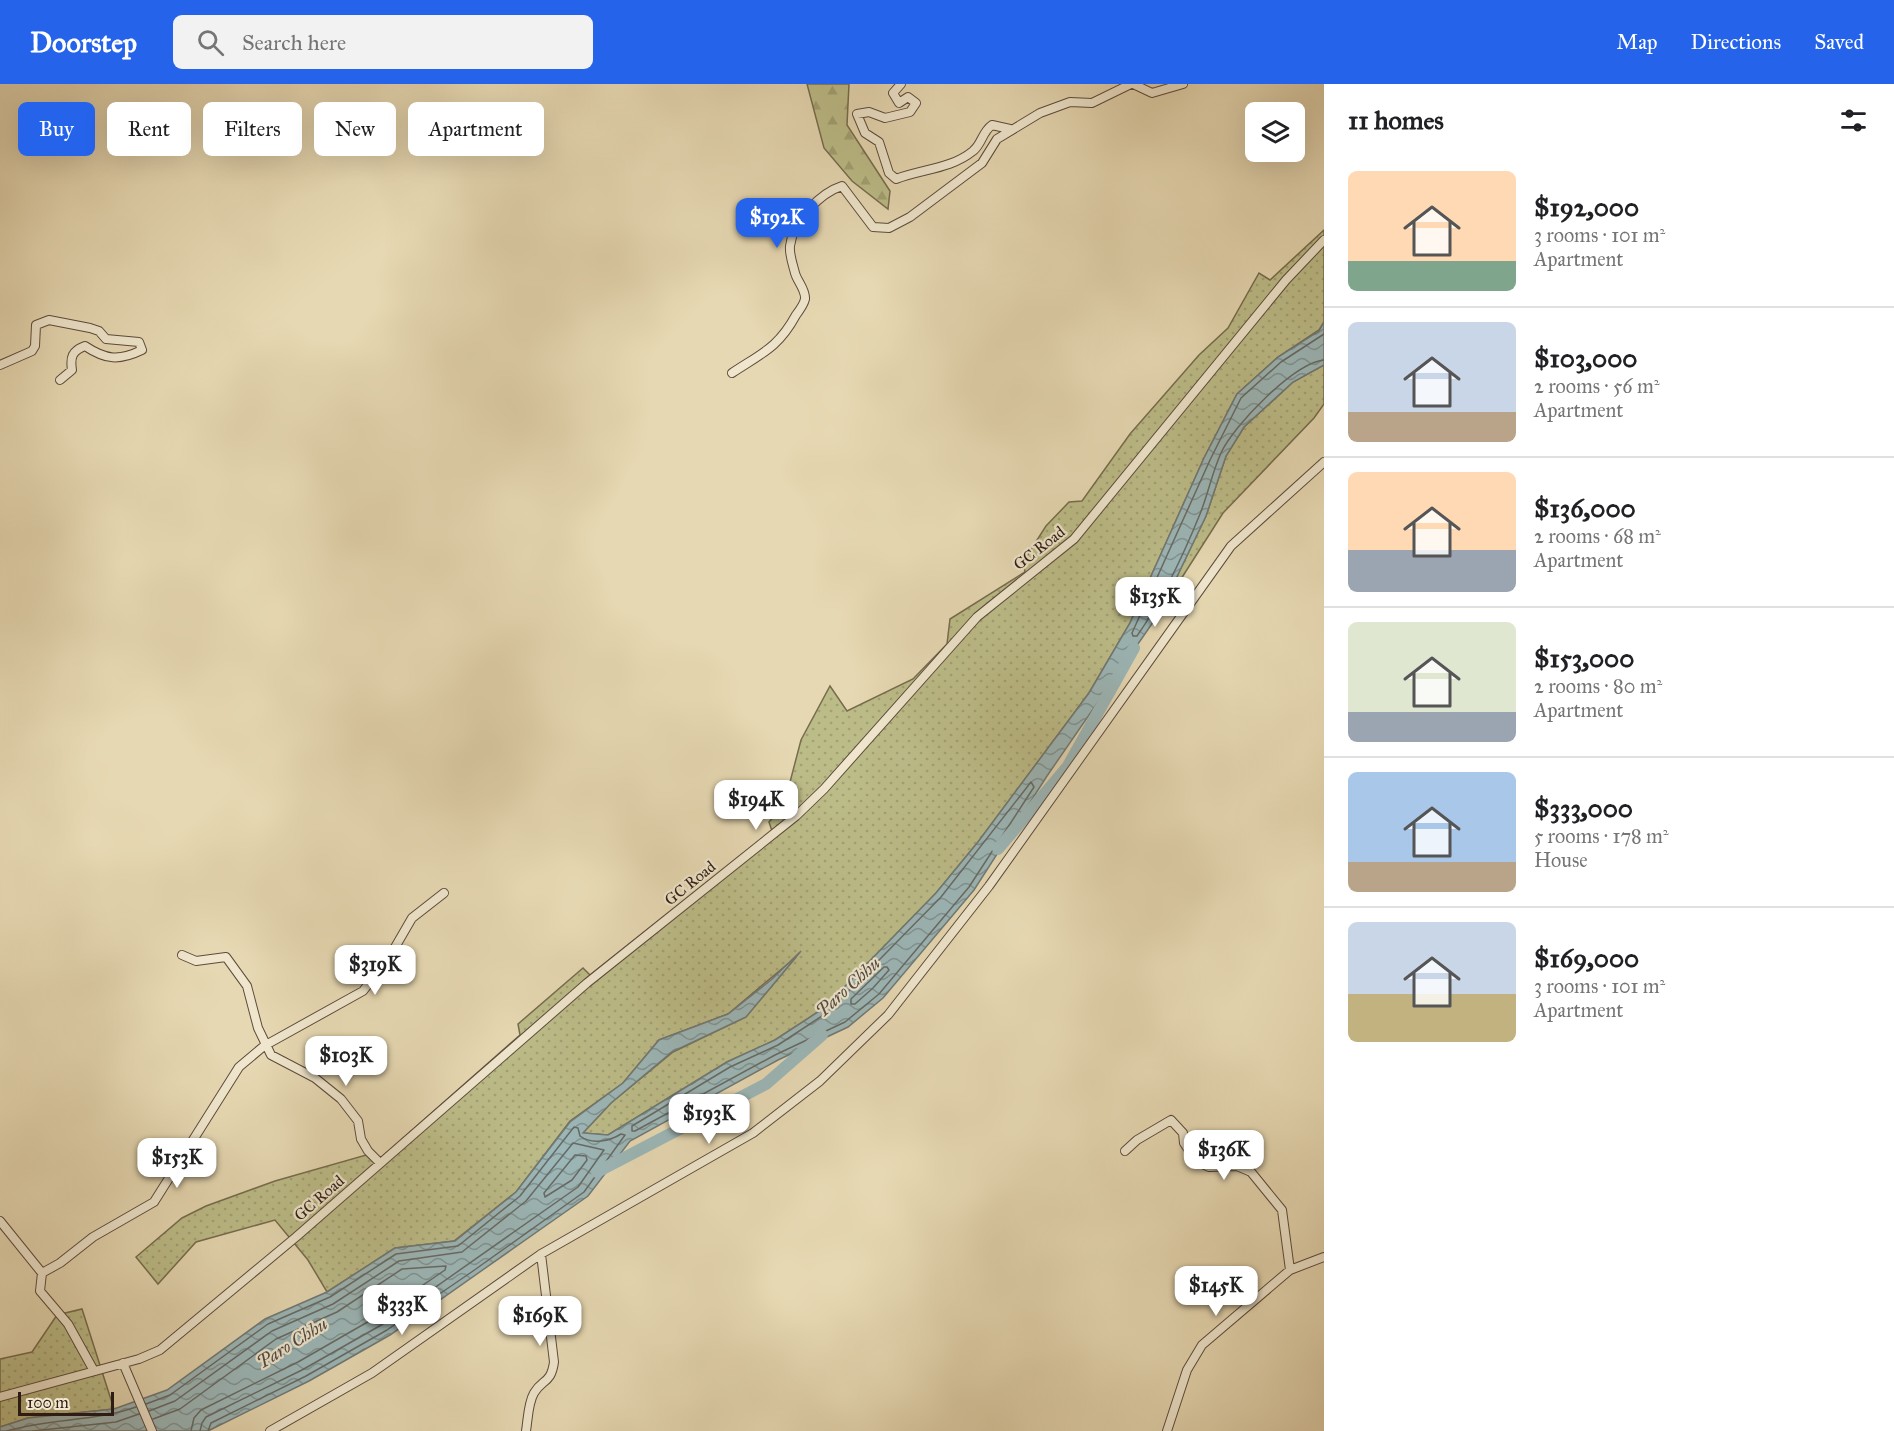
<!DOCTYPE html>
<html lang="en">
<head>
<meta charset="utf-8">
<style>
	:root { --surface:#fff; --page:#f2f2f2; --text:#202124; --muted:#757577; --line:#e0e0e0; --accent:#2563eb }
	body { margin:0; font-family:"IM FELL Great Primer",serif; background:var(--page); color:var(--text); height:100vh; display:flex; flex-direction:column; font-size:22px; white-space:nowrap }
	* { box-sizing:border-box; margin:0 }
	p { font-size:20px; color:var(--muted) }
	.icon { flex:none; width:33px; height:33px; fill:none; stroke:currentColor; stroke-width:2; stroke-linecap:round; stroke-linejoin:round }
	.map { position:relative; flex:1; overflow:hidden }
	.drawer { display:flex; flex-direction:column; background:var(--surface); width:570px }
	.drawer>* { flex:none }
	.guide { position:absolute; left:18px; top:18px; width:570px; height:54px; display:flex; gap:12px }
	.buttons { position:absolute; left:1245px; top:18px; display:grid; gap:12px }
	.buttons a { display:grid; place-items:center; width:60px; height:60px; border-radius:9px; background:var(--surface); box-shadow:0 6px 24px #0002; font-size:30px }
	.scale { position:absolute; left:18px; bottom:15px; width:96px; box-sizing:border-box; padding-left:6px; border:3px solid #2f1c14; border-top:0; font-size:16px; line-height:21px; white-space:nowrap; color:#2f1c14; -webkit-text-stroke:4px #efe6cd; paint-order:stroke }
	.price { position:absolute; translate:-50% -51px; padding:0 14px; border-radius:12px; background:#fff; color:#222; font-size:20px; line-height:39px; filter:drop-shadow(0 2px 3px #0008) }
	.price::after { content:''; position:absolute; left:50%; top:36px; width:18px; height:14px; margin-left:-9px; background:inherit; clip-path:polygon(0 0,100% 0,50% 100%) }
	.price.selected { background:var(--accent); color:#fff }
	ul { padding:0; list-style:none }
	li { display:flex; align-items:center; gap:18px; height:150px; padding:0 24px }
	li+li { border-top:2px solid var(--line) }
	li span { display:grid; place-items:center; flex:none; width:168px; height:120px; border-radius:9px; color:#555 }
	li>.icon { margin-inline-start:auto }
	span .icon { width:72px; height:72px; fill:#fffc; stroke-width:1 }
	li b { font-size:26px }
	h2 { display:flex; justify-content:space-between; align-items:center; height:72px; padding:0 24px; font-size:26px }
	.chip { padding:0 21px; border-radius:9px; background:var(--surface); box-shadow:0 6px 24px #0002; font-size:21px; line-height:54px }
	.chip.selected { background:var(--accent); color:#fff }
	header { display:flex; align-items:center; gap:36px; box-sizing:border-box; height:84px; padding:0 30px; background:var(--accent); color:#fff }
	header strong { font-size:28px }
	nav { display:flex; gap:33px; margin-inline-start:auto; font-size:21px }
	.search { width:420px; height:54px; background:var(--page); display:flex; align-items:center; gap:15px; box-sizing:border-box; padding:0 21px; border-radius:9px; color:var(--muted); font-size:22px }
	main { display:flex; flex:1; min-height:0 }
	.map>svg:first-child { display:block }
	.grass { fill:url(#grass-dots); stroke:#766c4e; stroke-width:1.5 }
	.forest { fill:url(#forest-firs); stroke:#766c4e; stroke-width:1.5 }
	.water { fill:url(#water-waves); stroke:#707976; stroke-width:1.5 }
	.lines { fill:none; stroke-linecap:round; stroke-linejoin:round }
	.shore { stroke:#666a66; stroke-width:1.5 }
	.river { stroke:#9cb7b8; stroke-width:12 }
	.minor-casing { stroke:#5d4b3c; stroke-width:10 }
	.minor { stroke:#efe6cd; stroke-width:8 }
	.labels { text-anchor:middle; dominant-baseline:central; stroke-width:4.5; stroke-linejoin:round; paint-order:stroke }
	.street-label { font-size:16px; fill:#2f1c14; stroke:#efe6cd }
	.water-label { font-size:18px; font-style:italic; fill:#504a45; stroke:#efe6cd }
</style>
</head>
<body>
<header>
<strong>Doorstep</strong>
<div class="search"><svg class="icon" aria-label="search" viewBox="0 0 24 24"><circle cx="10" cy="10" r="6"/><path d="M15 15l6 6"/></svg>Search here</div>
<nav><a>Map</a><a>Directions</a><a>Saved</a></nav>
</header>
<main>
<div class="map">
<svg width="1324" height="1347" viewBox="0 0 1324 1347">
	<defs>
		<pattern id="grass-dots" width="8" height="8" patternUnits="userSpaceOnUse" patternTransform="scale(1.5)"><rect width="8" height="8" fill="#bcbc88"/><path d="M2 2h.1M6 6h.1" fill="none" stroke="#a2a174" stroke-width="1.8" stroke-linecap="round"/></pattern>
		<pattern id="forest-firs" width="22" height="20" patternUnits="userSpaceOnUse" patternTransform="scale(1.5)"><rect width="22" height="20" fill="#bcbc88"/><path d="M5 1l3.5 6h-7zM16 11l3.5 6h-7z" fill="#a2a174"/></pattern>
		<pattern id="water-waves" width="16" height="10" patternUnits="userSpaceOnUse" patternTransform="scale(1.5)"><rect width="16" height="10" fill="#9cb7b8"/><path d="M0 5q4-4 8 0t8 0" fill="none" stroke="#809494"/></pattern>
	</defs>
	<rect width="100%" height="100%" fill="#e6d8b2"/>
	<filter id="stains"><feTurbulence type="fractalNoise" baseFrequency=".00333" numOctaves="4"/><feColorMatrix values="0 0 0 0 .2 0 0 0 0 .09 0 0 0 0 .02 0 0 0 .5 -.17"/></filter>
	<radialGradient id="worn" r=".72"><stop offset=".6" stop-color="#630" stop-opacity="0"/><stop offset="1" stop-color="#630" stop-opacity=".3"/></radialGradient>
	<path class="grass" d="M 1324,146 L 1324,238 L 1319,246 L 1278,273 L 1237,310 L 1204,374 L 1130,539 L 1089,609 L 978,758 L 936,809 L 824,924 L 775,956 L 727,978 L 608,1051 L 583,1049 L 611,1019 L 673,968 L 746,933 L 796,873 L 728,930 L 659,956 L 623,999 L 570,1037 L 516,1108 L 454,1157 L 395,1164 L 327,1208 L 308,1176 L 275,1136 L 196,1158 L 158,1200 L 136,1173 L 182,1134 L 206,1122 L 275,1097 L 366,1071 L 375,1079 L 520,951 L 518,940 L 583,884 L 590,891 L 772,747 L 769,738 L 784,721 L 801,656 L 830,602 L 847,627 L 913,595 L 947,560 L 950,535 L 1025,488 L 1023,478 L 1046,442 L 1069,418 L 1082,417 L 1130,350 L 1199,271 L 1228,244 L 1259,189 L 1270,196 Z
		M 1324,281 L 1324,320 L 1314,334 L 1223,429 L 1160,528 L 1206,432 L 1226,372 L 1244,343 L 1293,298 Z
		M 82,1225 L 114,1325 L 28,1334 L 0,1343 L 0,1275 L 32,1268 L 57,1231 Z"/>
	<path class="forest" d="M 807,0 L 849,0 L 847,41 L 890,107 L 888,125 L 852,97 L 824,64 Z"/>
	<path class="water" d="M 1324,238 L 1324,281 L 1293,298 L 1244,343 L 1226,372 L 1206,432 L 1160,528 L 1047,692 L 974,806 L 883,914 L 848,943 L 778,976 L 630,1057 L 588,1112 L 390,1251 L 309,1297 L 208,1347 L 0,1347 L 0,1343 L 28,1334 L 114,1325 L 167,1306 L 265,1235 L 327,1208 L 395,1164 L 455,1157 L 516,1108 L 570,1038 L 623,999 L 659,956 L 728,930 L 771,896 L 801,867 L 746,933 L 672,968 L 611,1019 L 583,1049 L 608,1051 L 727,978 L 775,956 L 824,924 L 936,809 L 978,758 L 1089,609 L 1130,539 L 1204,374 L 1237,310 L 1278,273 L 1319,247 Z"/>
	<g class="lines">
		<path class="shore" d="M 1324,250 L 1281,278 L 1241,314 L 1210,376 L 1132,549 L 1133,552 L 1137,552 C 1163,515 1183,472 1200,430 C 1208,410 1212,389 1221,369 C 1233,342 1294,279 1324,276
			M 1031,698 L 1034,703 L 969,803 L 879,910 L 845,938 L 775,971 L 635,1047 L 632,1047 L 632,1042 L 730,983 L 778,961 L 828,928 L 941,813 Z
			M 884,883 L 887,883 L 889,886 L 873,904 L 855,920 L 851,920 L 851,915 Z
			M 575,1071 L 586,1072 L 587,1076 L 572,1096 L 545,1113 L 544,1109 Z
			M 146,1320 L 170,1311 L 268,1240 L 330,1213 L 396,1170 L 458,1162 L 520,1112 L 574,1043 L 578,1044 L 580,1052 C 592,1061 610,1057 621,1050 L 625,1051 L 584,1108 L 473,1187 L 387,1246 L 306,1292 L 211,1339 L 208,1347
			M 149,1327 L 175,1317 L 272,1247 L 333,1220 L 399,1177 L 462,1168 L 526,1117 L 573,1059 L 604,1066 L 578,1103 L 383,1240 L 302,1286 L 206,1333 L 202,1339 L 200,1347
			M 153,1335 L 180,1325 L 276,1255 L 337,1228 L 402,1185 L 446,1182 L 445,1186 L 378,1232 L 298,1278 L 201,1326 L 194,1334 L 191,1347
			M 7,1347 C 49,1334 94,1338 136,1323
			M 33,1347 L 116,1338 L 139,1330"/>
		<path class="river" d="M 998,765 L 1068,682 L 1134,564
			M 597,1088 L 766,1000 L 822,951"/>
		<g class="minor-casing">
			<path id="minor" d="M 901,0 L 893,9 L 899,19 L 908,13 L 916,19 L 910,28 L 885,34 L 869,28 L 857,30 L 865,49 L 879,58 L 889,89 L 896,95 C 922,85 951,85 973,67 C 982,60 982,48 992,41 L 1010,45
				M 1133,0 L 1152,9 L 1183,0
				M 0,281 L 32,267 L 35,262 L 36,241 L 49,236 L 90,244 L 99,247 L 106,255 L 139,258 L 142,266 C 119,277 106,276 85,262 C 72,267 70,273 72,286 L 60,296
				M 732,289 C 762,269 778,264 796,231 C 799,227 804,220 805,215 C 806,206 797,197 795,189 C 793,181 789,170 790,162 C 793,137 820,109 842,102 L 873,143 L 889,144 L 910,133 L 982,79 L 997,55 L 1040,29 L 1070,18 L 1092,19 L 1131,0
				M 182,871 L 196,877 L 226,873 L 247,902 L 258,944 L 271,971 L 315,994 L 341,1015 L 358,1037 L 361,1055 L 368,1067 L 380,1079
				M 1125,1067 L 1137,1056 L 1171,1036 L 1183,1049 L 1184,1059 L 1196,1077 L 1209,1083 L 1237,1082 L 1251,1088 L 1282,1126 L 1290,1186
				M 0,1137 L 42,1189 L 40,1207 L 68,1240 L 94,1287
				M 42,1189 L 60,1179 L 93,1153 L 154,1118 L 239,983 L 264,962 L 363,907 L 390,872 L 412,834 L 444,809
				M 123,1279 L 152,1347
				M 0,1313 L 139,1275 L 160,1266 L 296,1153 L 587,899 L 796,732 L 824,705 L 977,533 L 1074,455 L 1286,196 L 1324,156
				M 270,1347 L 372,1289 L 541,1170 L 753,1049 L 820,997 L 888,931 L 989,802 L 1231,462 L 1324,378
				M 526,1347 C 528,1335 528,1319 534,1309 C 542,1295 551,1300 554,1278 L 541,1170
				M 1167,1347 L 1187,1286 L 1202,1261 L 1290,1186 L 1324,1173"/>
		</g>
		<use href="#minor" class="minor"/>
	</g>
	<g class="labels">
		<g class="street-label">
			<text transform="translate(1039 464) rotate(-38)">GC Road</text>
			<text transform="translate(690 799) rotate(-39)">GC Road</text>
			<text transform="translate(319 1114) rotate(-41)">GC Road</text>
		</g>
		<g class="water-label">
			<text transform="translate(848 903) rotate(-42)">Paro Chhu</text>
			<text transform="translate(292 1259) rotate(-32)">Paro Chhu</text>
		</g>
	</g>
	<rect width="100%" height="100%" filter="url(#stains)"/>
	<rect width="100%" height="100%" fill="url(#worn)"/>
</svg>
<div class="buttons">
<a><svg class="icon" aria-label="layers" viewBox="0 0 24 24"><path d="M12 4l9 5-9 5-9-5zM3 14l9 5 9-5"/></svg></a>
</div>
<div class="scale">100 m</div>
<b class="price selected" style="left:777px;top:165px">$192K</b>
<b class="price" style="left:1155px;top:544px">$135K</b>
<b class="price" style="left:756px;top:747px">$194K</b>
<b class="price" style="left:375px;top:912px">$319K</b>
<b class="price" style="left:346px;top:1003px">$103K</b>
<b class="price" style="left:709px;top:1061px">$193K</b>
<b class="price" style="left:1224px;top:1097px">$136K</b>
<b class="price" style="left:177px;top:1105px">$153K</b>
<b class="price" style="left:1216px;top:1233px">$145K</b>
<b class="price" style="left:402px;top:1252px">$333K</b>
<b class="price" style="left:540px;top:1263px">$169K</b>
<div class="guide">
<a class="chip selected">Buy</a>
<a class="chip">Rent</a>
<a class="chip">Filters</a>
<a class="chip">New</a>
<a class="chip">Apartment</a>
</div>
</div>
<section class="drawer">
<h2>11 homes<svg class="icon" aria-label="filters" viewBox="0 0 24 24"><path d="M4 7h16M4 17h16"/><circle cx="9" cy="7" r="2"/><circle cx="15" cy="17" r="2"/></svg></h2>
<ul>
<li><span style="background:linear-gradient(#ffd9b3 75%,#7fa58c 0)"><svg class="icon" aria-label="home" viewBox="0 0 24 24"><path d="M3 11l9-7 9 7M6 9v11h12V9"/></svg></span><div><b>$192,000</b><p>3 rooms · 101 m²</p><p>Apartment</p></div></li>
<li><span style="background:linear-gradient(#c9d6e8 75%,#b9a48a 0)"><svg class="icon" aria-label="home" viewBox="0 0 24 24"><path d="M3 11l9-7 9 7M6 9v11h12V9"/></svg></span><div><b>$103,000</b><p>2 rooms · 56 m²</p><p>Apartment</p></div></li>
<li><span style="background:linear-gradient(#ffd9b3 65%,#9aa5b1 0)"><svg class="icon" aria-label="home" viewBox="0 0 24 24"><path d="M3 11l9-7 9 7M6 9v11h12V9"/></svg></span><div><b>$136,000</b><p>2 rooms · 68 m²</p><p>Apartment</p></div></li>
<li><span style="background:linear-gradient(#dfe7d0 75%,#9aa5b1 0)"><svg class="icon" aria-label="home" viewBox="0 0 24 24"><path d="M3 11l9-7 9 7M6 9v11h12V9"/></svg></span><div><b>$153,000</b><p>2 rooms · 80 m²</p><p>Apartment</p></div></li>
<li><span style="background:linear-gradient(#a9c7e8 75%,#b9a48a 0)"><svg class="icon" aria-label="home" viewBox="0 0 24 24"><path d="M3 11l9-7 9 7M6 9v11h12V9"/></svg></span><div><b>$333,000</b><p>5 rooms · 178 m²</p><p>House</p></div></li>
<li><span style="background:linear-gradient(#c9d6e8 60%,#c2b280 0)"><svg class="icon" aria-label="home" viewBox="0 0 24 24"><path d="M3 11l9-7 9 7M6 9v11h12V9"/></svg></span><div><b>$169,000</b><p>3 rooms · 101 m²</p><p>Apartment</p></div></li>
</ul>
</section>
</main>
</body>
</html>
